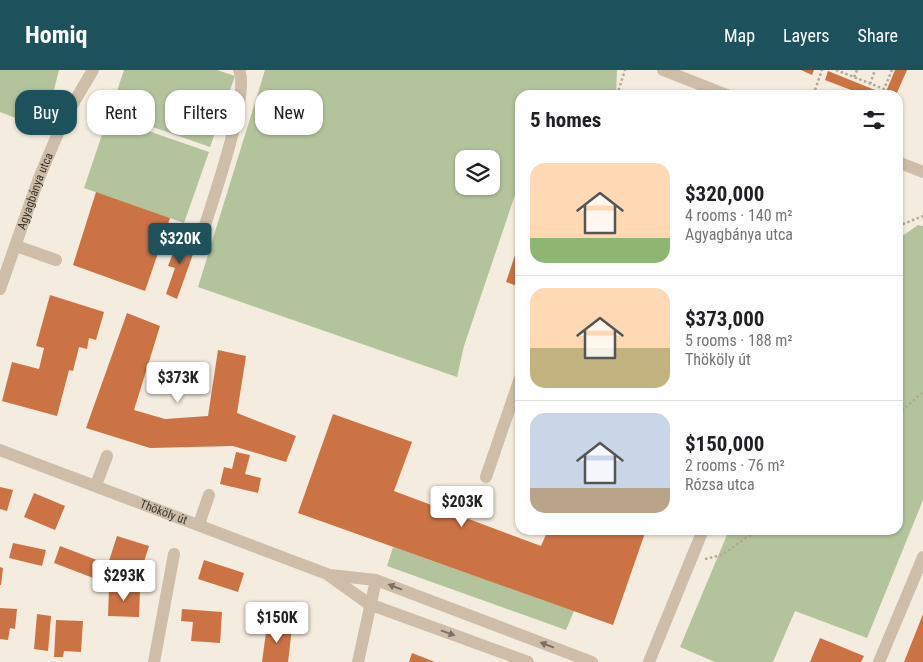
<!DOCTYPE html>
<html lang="en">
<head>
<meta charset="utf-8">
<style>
	:root { --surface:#fff; --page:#f6f6f6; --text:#202124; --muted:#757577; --line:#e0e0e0; --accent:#1d525d }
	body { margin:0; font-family:"Roboto Condensed",sans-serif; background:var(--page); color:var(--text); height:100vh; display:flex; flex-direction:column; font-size:19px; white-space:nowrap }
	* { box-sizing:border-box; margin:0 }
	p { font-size:16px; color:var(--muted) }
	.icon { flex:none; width:28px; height:28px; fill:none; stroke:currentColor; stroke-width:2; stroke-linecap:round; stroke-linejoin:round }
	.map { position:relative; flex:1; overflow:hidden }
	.details { position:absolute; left:515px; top:20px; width:388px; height:445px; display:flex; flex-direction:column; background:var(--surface); border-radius:15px; box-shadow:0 1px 4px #0004 }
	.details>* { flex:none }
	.guide { position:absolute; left:15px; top:20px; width:425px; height:45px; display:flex; gap:10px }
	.fabs { position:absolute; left:455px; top:80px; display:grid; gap:10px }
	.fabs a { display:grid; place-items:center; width:45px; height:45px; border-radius:10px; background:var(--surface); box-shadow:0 1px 4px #0004; font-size:25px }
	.price { position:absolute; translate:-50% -42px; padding:0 11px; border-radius:5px; background:#fff; color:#222; font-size:16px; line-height:32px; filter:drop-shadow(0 1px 2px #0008) }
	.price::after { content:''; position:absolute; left:50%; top:30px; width:15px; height:11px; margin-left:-8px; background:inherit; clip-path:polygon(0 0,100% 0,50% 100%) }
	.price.active { background:var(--accent); color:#fff }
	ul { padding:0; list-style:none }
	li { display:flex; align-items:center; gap:15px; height:125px; padding:0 15px }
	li+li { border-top:1px solid var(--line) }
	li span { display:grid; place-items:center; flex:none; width:140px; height:100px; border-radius:15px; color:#555 }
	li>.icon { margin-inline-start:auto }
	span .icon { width:60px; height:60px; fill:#fffc; stroke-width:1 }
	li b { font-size:21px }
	h2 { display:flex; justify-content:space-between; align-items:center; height:60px; padding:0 15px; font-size:21px }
	.tag { padding:0 18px; border-radius:15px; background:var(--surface); box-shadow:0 1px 4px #0004; font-size:18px; line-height:45px }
	.tag.active { background:var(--accent); color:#fff }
	header { display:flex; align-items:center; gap:30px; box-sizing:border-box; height:70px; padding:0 25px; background:var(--accent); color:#fff }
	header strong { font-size:24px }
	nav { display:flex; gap:28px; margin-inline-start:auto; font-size:18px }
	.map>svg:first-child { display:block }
	.green { fill:#b3c49d; fill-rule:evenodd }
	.building { fill:#cb7345 }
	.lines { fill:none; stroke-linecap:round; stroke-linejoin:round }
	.path { stroke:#b9a793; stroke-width:2.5; stroke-dasharray:2.5 2.5; stroke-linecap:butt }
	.minor { stroke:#cdbda9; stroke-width:12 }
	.oneway { fill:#7c6f63 }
	.labels { text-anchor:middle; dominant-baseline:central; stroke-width:4.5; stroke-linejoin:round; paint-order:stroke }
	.street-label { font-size:12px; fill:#393029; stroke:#fbf5eb }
</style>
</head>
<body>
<header>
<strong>Homiq</strong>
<nav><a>Map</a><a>Layers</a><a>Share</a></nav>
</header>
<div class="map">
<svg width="923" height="592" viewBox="0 0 923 592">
	<rect width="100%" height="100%" fill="#f4ecde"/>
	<path class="green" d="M 0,0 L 59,0 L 44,59 L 0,42 Z
		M 124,0 L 217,0 L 235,6 L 210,77 L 110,42 Z
		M 265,0 L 617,0 L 616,25 L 520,25 L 520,120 L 517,119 L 464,276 L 457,307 L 198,217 ZM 464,89 L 491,89 L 491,116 L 464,116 Z
		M 108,47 L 209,82 L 184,153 L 84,118 Z
		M 918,155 L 923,156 L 923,430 L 867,568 L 795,541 L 773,592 L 715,592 L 680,577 L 729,460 L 898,460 L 898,169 Z
		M 393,477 L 574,541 L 566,560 L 387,496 Z"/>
	<path class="building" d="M 801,0 L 814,0 L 812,5 Z
		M 895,0 L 907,0 L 896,25 L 864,25 L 825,10 L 828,1 L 885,24 Z
		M 96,122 L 170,148 L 145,221 L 73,195 Z
		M 179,167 L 197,173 L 177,229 L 166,224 L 175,198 L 168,196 Z
		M 520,170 L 520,217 L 506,212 Z
		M 50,225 L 104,242 L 96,270 L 89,268 L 87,279 L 79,277 L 73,301 L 69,300 L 57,346 L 2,331 L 12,292 L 39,299 L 44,278 L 36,276 Z
		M 127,243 L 160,256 L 134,340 L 165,349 L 208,346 L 218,280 L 246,286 L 237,343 L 296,366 L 286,392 L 233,376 L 150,378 L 86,358 Z
		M 333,344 L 412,372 L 394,421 L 541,476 L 548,460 L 646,460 L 613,555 L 298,443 Z
		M 236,382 L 250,385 L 245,404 L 261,408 L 258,423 L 220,414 L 224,397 L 232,399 Z
		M 0,417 L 13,420 L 7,441 L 0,439 Z
		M 34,423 L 65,436 L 55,460 L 24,447 Z
		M 117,466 L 149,476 L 141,501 L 132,498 L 131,502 L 108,494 Z
		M 13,473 L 46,480 L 42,496 L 9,488 Z
		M 60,476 L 102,492 L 96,509 L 54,493 Z
		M 204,490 L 244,503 L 238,522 L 198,509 Z
		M 0,497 L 3,498 L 1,515 L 0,515 Z
		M 109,518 L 140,519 L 139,547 L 108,546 Z
		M 0,538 L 17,539 L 15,559 L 10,558 L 8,570 L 0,569 Z
		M 182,539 L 222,542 L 220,573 L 191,571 L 193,552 L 181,551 Z
		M 37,544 L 51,546 L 48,581 L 34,579 Z
		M 923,544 L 923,592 L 904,592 Z
		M 56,550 L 83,551 L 81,582 L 64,581 L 63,587 L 54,587 Z
		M 267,555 L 292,558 L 288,592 L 262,592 Z
		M 820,568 L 864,586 L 861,592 L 810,592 Z
		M 412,583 L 435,592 L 409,592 Z"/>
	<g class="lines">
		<path class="path" d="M 836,0 L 884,19 L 892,0
			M 854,7 L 857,0
			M 870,14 L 875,0
			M 815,20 L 822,0
			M 617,25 L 625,0
			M 898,156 L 923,146
			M 898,344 L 923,322
			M 705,489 L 722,485 L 757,460"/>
		<g class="minor">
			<path d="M 663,0 L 727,25"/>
			<path d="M 898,92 L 923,102"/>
			<path d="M 200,171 C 209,141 251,24 239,0"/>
			<path d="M 16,176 L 56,190"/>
			<path id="s1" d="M 0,219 L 39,108 L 64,49 L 93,0"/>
			<path id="s2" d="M 0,380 L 327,504 L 369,534 L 528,592"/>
			<path d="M 486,407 L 520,308"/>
			<path d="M 96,415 L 107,386"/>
			<path d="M 199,454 L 209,425"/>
			<path d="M 330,505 L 376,510 L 592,592"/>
			<path d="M 154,592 L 174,484"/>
			<path d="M 358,592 L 376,510"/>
			<path d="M 649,592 L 703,460"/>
			<path d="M 879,592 L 923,487"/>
		</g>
	</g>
	<defs><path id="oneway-solid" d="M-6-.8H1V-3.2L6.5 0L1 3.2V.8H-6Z" transform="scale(1.25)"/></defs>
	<g class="oneway">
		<use href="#oneway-solid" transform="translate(395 517) rotate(-159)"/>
		<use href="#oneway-solid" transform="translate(448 563) rotate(20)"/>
		<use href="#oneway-solid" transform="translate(547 575) rotate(-159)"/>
	</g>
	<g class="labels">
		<g class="street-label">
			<text stroke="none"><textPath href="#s1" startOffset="104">Agyagbánya utca</textPath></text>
			<text stroke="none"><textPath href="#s2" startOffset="175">Thököly út</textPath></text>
		</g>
	</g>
</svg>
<div class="fabs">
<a><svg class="icon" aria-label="layers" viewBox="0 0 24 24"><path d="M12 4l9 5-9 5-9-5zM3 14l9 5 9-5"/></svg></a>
</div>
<b class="price active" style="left:180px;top:195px">$320K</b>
<b class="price" style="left:178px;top:334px">$373K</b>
<b class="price" style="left:462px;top:458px">$203K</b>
<b class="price" style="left:124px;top:532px">$293K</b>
<b class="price" style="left:277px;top:574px">$150K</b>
<div class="guide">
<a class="tag active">Buy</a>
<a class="tag">Rent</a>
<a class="tag">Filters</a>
<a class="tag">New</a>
</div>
<section class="details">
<h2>5 homes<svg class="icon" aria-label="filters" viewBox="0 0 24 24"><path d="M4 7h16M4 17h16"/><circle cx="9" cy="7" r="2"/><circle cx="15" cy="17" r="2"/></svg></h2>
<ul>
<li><span style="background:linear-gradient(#ffd9b3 75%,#8fb573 0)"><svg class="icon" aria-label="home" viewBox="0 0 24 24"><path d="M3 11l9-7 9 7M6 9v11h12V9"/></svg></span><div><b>$320,000</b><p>4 rooms · 140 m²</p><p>Agyagbánya utca</p></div></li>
<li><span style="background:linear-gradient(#ffd9b3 60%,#c2b280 0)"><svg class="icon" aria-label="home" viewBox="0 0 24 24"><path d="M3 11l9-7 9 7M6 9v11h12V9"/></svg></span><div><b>$373,000</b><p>5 rooms · 188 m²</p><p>Thököly út</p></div></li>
<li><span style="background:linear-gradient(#c9d6e8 75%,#b9a48a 0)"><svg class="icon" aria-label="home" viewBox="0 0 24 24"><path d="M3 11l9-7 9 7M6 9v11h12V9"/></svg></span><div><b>$150,000</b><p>2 rooms · 76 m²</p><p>Rózsa utca</p></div></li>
</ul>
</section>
</div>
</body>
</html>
